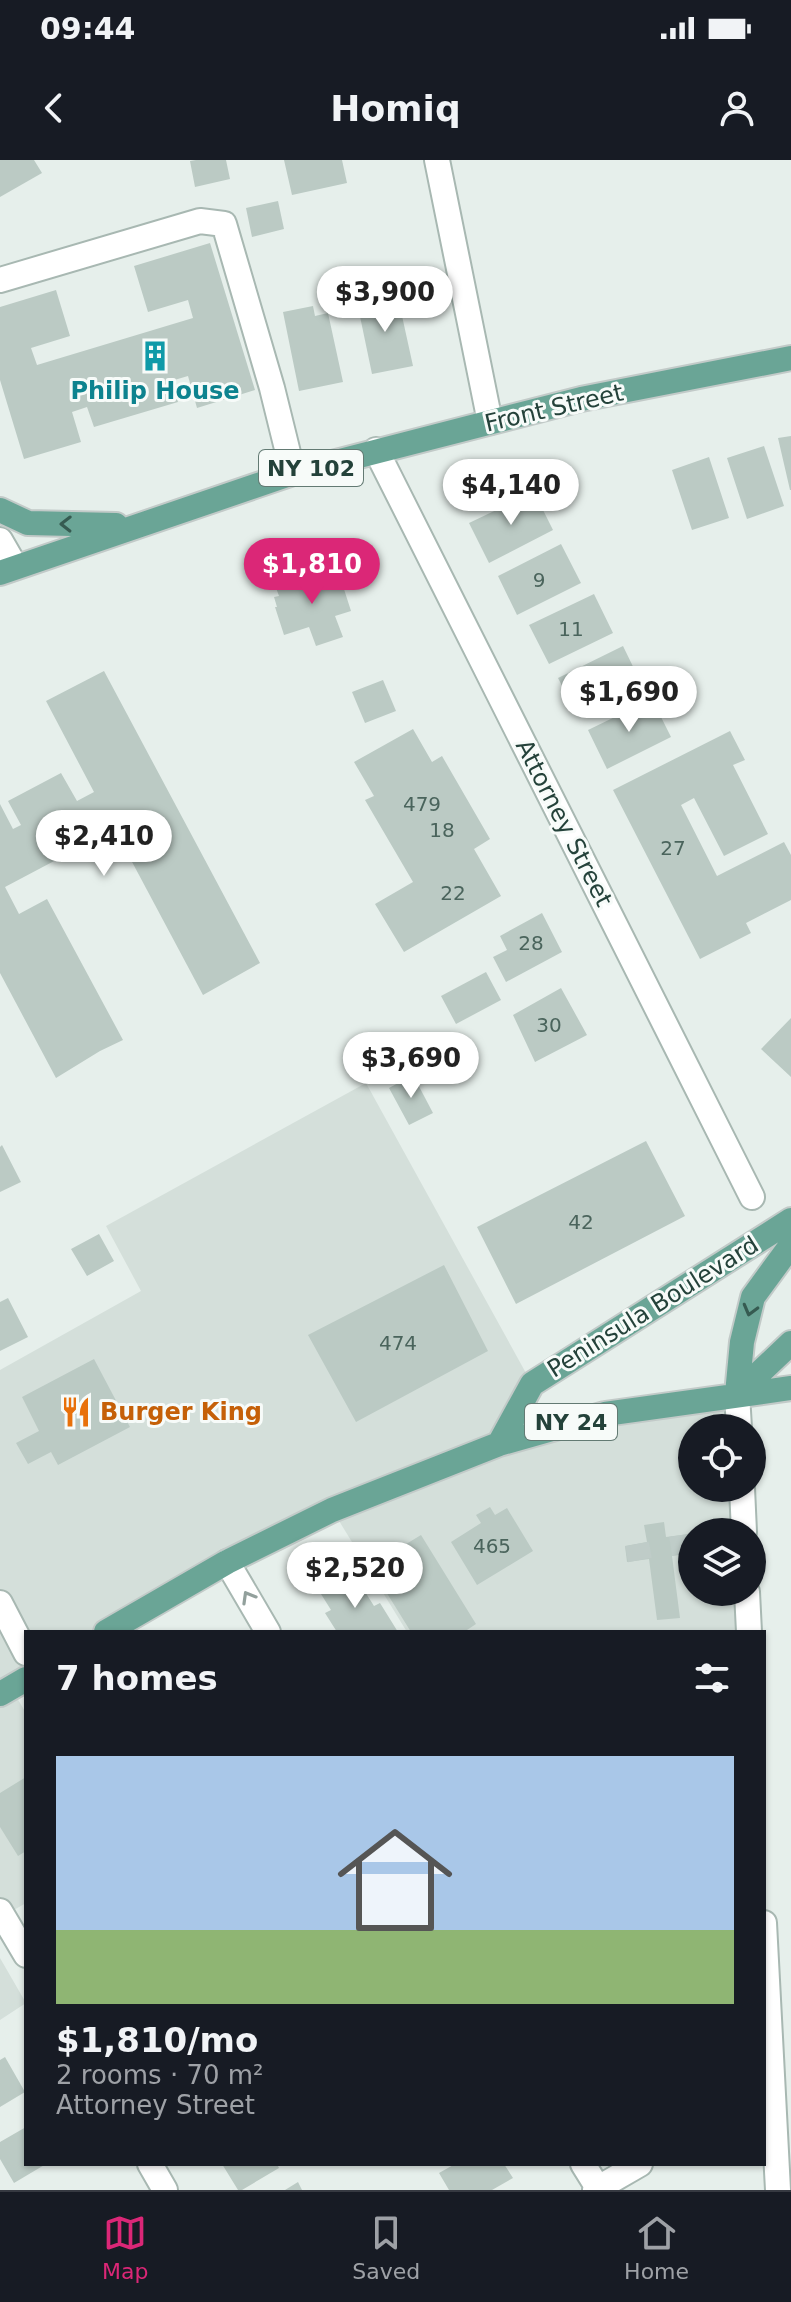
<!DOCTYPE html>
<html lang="en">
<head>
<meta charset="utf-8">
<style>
	:root { --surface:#171b24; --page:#242831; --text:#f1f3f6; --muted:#9ea1a6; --line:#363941; --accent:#db2777 }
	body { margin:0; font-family:"DejaVu Sans",sans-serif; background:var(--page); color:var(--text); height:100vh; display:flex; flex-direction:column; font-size:30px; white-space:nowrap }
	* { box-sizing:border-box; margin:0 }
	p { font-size:26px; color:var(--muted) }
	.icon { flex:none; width:44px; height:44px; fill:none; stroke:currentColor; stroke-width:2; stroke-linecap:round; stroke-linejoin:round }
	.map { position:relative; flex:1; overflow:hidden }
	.side { position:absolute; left:24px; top:1470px; width:742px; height:536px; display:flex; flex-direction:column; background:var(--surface); border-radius:0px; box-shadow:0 2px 6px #0004 }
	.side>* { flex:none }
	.buttons { position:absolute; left:678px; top:1254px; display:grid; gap:16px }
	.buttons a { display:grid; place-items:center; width:88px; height:88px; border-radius:50%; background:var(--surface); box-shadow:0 2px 6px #0004; font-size:40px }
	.price { position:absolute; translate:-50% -68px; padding:0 18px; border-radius:28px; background:#fff; color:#222; font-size:26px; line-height:52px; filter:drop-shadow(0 2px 4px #0008) }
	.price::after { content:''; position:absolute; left:50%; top:48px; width:24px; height:18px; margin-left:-12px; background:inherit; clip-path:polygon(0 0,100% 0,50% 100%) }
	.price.current { background:var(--accent); color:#fff }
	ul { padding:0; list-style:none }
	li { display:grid; align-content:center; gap:16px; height:424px; padding:0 32px }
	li+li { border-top:2px solid var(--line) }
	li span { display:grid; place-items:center; height:248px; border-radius:0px; color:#555 }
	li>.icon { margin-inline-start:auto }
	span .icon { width:144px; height:144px; fill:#fffc; stroke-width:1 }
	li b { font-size:34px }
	h2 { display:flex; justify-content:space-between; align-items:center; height:96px; padding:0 32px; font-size:34px }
	.status { display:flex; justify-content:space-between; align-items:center; height:56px; padding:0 40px; background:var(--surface); direction:ltr }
	.status svg { height:22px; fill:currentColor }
	header { display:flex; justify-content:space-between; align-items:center; height:104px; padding:0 32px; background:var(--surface); font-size:36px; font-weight:600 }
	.tab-bar { display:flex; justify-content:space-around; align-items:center; height:112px; border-top:2px solid var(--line); background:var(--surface); font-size:22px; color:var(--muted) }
	.tab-bar a { display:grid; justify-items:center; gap:4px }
	.tab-bar .current { color:var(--accent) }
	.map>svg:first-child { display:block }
	.built { fill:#d4dfda }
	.building { fill:#bbcac4 }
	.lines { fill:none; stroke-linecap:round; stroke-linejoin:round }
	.minor-tunnel { stroke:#bfccc8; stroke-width:24; stroke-dasharray:24 12; stroke-linecap:butt }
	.minor-casing { stroke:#a8b8b2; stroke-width:28 }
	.major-casing { stroke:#c2cac8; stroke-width:28 }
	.minor { stroke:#fff; stroke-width:24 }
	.major { stroke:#6aa596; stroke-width:24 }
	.oneway { stroke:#365b51 }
	.oneway2 { stroke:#92a09c }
	.labels { text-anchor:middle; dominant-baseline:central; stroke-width:6; stroke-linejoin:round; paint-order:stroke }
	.number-label { font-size:20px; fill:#4a645c }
	.shield { fill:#f7fbf9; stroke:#637a73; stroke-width:2 }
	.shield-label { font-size:22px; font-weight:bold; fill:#24423a }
	.culture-label { font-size:24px; font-weight:bold; fill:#0d838f; stroke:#f7fbf9 }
	.street-label { font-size:24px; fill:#24423a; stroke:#f7fbf9 }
	.food-label { font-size:24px; font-weight:bold; fill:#c56008; stroke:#f7fbf9; text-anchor:start }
</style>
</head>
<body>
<div class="status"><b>09:44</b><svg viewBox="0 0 49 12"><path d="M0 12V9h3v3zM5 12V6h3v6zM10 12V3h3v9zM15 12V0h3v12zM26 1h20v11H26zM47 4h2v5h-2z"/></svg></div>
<header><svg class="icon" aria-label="back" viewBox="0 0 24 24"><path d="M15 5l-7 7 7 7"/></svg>Homiq<svg class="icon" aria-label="person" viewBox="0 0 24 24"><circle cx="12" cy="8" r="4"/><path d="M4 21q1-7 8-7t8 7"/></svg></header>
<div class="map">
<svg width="791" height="2030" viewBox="0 0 791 2030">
	<rect width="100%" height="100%" fill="#e6efeb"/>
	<path class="built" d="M 366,923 L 532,1224 L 500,1282 L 737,1234 L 739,1268 L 692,1268 L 692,1328 L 742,1328 L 744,1372 L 692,1372 L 692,1432 L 747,1432 L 749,1472 L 407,1472 L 333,1351 L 106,1472 L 26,1472 L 26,1519 L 11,1528 L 26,1553 L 26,1743 L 0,1758 L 0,1210 L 141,1131 L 106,1066 Z
		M 0,1798 L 26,1843 L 0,1860 Z"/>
	<path class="building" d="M 0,0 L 34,0 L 42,13 L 0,37 Z
		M 196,0 L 226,0 L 230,19 L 195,27 L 190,1 Z
		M 284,0 L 342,0 L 347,23 L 292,35 Z
		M 278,41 L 284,69 L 252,77 L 246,48 Z
		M 210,83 L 255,230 L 197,248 L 188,216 L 171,221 L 178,242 L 94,267 L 87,247 L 72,252 L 81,282 L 24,299 L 0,220 L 0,147 L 56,130 L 70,176 L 31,188 L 37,205 L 193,158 L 188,140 L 148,152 L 134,106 Z
		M 397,133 L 413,206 L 372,214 L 357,142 Z
		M 313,146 L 315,156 L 328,153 L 343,222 L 299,231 L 283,152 Z
		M 791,276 L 791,330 L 790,330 L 778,278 Z
		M 764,286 L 784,346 L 747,359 L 727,298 Z
		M 709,297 L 729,358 L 692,370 L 672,310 Z
		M 534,332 L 553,370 L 489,403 L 469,363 Z
		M 561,384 L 581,423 L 517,455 L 498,416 Z
		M 333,410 L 339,427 L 343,426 L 351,451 L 335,456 L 343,477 L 316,486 L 309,467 L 284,475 L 275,447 L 277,447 L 274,437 L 279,436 L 275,425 L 292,413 L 300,416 L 305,415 L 306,419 Z
		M 594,434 L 613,473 L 549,504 L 529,465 Z
		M 623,486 L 642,525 L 578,557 L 558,518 Z
		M 104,511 L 260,803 L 203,835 L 131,700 L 158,686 L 141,655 L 5,727 L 19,754 L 47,739 L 123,880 L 100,891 L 56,918 L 0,813 L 0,644 L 13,669 L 21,665 L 8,641 L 61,613 L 77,641 L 94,632 L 46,541 Z
		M 383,520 L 396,551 L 365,563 L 352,532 Z
		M 652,539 L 671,577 L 607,609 L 588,570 Z
		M 413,569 L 432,602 L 442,596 L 490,679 L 474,689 L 501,736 L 404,792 L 375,744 L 413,722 L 365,640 L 374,636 L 354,602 Z
		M 730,571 L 745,600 L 733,605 L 768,674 L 724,696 L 694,638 L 681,645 L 717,716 L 784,682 L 791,695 L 791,740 L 746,763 L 751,773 L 700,799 L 613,630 Z
		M 542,753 L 562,792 L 506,822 L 493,797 L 507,790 L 500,776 Z
		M 486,812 L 501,840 L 456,864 L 441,836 Z
		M 561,828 L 587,875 L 535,902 L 513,855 Z
		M 791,858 L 791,917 L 761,889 Z
		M 413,915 L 433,953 L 409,965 L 389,928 Z
		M 646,981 L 685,1056 L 516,1144 L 477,1067 Z
		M 2,985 L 21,1022 L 0,1032 L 0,987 Z
		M 99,1074 L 114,1101 L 87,1116 L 71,1089 Z
		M 444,1105 L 488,1191 L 356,1262 L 308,1175 Z
		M 8,1138 L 28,1177 L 0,1191 L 0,1142 Z
		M 94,1199 L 130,1267 L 58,1305 L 51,1292 L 28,1304 L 16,1283 L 39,1271 L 22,1237 Z
		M 490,1347 L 495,1355 L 507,1348 L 533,1391 L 477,1425 L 451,1382 L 481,1363 L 476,1355 Z
		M 664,1362 L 666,1377 L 690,1374 L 692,1393 L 672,1396 L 680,1458 L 657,1460 L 649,1399 L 627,1402 L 625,1386 L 647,1382 L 644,1365 Z
		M 421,1375 L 476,1464 L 464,1472 L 411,1472 L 370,1406 Z
		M 351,1416 L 359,1429 L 362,1427 L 374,1446 L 380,1443 L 398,1472 L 337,1472 L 325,1453 L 331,1450 L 321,1434 Z
		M 26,1617 L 26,1691 L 18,1696 L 0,1667 L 0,1633 Z
		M 5,1897 L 25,1932 L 0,1947 L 0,1900 Z
		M 26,1967 L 26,2004 L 46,2004 L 14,2023 L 0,1999 L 0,1982 Z
		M 222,2004 L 277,2004 L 279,2008 L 242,2030 L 238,2030 Z
		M 455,2004 L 504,2004 L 513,2018 L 492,2030 L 449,2030 L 439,2013 Z
		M 298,2022 L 302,2030 L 285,2030 Z"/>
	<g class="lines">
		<path class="minor-tunnel" d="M 681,1375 L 684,1394
			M 637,1384 L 640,1400"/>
		<g class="minor-casing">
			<path id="minor" d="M 437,0 L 490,262
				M 0,120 L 200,61 L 224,64 L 272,228 L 293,313
				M 376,290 L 752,1037
				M 0,380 L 15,406
				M 737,1234 L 739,1268
				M 742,1328 L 744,1372
				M 227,1402 L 268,1472
				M 747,1432 L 749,1472
				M 0,1443 L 26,1493
				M 0,1751 L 26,1795
				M 764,1763 L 778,2030
				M 150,2004 L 165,2030
				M 583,2004 L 598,2028
				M 595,2030 L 640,2004"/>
		</g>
		<g class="major-casing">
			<path id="major" d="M 0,350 L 28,363 L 116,365
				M 0,413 L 293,313 L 581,239 L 791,198
				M 737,1234 L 742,1182 L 753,1137 L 791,1085
				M 737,1234 L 791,1183
				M 499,1284 L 532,1224 L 791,1060
				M 106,1472 L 227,1402 L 332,1350 L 499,1284 L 605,1254 L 791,1228
				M 0,1534 L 26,1519"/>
		</g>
		<use href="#minor" class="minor"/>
		<use href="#major" class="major"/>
	</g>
	<defs><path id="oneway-chevron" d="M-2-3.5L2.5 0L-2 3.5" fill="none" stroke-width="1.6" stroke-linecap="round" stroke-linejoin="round" transform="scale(2)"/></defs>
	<g class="oneway">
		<use href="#oneway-chevron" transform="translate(66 364) rotate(-179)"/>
		<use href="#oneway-chevron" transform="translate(750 1150) rotate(105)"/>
	</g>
	<use class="oneway2" href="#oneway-chevron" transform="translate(248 1437) rotate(-120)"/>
	<defs>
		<g id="building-bare" transform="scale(2.4)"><path d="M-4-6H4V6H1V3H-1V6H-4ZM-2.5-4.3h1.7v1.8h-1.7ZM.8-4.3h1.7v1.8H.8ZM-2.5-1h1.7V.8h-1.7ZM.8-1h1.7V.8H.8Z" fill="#0f9aa8" stroke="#f7fbf9" stroke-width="2.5" paint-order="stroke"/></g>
		<g id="restaurant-bare" transform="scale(2.4)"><path d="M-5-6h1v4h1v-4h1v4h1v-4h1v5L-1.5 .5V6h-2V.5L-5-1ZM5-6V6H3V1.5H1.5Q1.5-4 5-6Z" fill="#e8710a" stroke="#f7fbf9" stroke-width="2.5" paint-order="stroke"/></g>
	</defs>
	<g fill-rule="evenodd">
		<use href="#building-bare" x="155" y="196"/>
		<use href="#restaurant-bare" x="76" y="1252"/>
	</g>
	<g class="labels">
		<g class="number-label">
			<text x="539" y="420">9</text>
			<text x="571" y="469">11</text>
			<text x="422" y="644">479</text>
			<text x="442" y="670">18</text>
			<text x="673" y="688">27</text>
			<text x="453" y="733">22</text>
			<text x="531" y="783">28</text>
			<text x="549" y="865">30</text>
			<text x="581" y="1062">42</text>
			<text x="398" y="1183">474</text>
			<text x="492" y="1386">465</text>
		</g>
		<g class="shield">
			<rect x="259" y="290" width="104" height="36" rx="6"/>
			<rect x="525" y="1244" width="92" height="36" rx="6"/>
		</g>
		<g class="shield-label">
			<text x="311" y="308">NY 102</text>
			<text x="571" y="1262">NY 24</text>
		</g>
		<g class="culture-label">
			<text x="155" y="231">Philip House</text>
		</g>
		<g class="street-label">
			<text transform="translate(554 248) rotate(-13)">Front Street</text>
			<text transform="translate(564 663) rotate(63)">Attorney Street</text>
			<text transform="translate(653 1147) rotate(-32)">Peninsula Boulevard</text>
		</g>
		<g class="food-label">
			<text x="100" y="1252">Burger King</text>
		</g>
	</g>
</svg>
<div class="buttons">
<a><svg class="icon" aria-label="locate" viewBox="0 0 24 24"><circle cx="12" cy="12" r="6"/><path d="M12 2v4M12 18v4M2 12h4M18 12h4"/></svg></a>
<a><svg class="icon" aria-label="layers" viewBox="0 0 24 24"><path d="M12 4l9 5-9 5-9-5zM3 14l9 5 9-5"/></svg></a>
</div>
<b class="price" style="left:385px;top:174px">$3,900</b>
<b class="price" style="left:511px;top:367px">$4,140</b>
<b class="price current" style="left:312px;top:446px">$1,810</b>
<b class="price" style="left:629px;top:574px">$1,690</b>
<b class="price" style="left:104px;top:718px">$2,410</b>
<b class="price" style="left:411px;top:940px">$3,690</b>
<b class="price" style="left:355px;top:1450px">$2,520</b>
<section class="side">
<h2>7 homes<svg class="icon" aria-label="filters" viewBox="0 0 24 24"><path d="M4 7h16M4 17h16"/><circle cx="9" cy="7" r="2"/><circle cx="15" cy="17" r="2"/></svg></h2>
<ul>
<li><span style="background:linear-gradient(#a9c7e8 70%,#8fb573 0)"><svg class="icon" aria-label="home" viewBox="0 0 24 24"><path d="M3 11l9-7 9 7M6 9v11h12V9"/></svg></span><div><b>$1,810/mo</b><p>2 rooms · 70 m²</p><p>Attorney Street</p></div></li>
</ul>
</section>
</div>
<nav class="tab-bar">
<a class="current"><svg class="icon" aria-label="map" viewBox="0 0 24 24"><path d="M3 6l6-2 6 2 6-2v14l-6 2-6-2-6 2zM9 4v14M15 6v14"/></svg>Map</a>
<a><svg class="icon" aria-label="saved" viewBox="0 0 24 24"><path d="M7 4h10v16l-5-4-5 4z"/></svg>Saved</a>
<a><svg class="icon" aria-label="home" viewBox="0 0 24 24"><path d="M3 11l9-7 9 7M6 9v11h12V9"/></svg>Home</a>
</nav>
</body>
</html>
